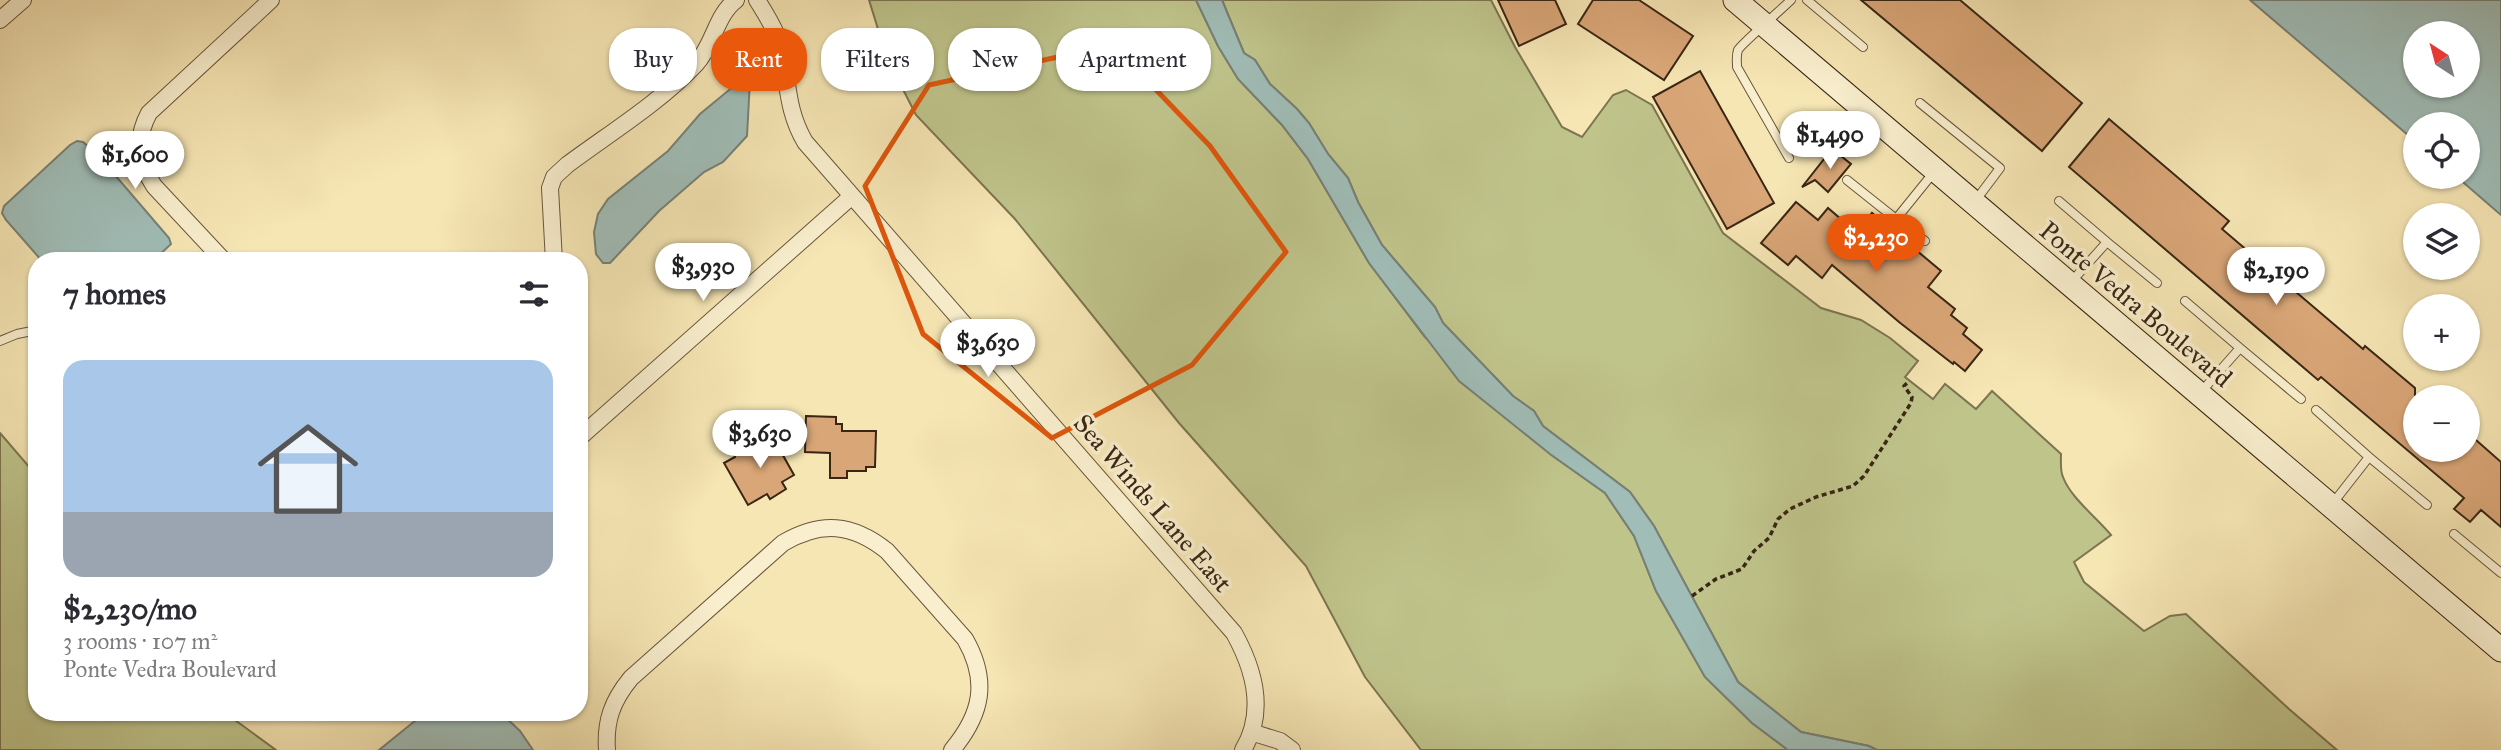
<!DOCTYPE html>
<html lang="en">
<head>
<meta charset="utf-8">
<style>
	:root { --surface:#fff; --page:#f7f7f7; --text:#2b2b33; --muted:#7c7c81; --accent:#ea580c }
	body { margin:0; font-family:"IM FELL Great Primer",serif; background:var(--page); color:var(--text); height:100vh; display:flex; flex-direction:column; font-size:26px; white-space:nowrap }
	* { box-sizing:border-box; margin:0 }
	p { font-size:23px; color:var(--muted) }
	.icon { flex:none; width:38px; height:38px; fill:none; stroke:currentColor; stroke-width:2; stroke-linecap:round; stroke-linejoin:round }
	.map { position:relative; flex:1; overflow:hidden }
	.panel { position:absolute; left:28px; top:252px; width:560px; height:469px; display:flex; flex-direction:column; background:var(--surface); border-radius:28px; box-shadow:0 2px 5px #0004 }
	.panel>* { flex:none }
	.top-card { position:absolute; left:609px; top:28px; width:665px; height:63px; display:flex; gap:14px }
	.needle { width:46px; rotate:324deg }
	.tools { position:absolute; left:2403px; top:21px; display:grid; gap:14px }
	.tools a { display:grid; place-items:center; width:77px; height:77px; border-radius:50%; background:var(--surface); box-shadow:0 2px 5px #0004; font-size:35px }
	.price { position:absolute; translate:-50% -60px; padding:0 16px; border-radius:24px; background:#fff; color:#222; font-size:23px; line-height:46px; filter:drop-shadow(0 2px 4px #0008) }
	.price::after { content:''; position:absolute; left:50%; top:42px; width:21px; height:16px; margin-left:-10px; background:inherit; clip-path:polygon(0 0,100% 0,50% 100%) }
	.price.selected { background:var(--accent); color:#fff }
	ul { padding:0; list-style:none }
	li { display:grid; align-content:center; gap:14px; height:371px; padding:0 35px }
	li span { display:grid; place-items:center; height:217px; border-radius:21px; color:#555 }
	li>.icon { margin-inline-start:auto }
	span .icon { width:126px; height:126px; fill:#fffc; stroke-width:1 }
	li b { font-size:30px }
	h2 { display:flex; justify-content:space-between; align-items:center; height:84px; padding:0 35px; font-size:30px }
	.tag { padding:0 24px; border-radius:28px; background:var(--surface); box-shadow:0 2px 5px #0004; font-size:24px; line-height:63px }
	.tag.selected { background:var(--accent); color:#fff }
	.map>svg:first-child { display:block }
	.green { fill:#bfc48b; stroke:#7c7550; stroke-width:2 }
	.water { fill:#a0bdb7; stroke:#778176; stroke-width:2; fill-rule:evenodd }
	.building { fill:#d9a677; stroke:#392614; stroke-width:2 }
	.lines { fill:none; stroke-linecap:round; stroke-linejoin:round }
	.lane-casing { stroke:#68563c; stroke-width:10 }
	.street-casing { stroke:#68563c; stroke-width:18 }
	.secondary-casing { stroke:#392614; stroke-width:25 }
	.path { stroke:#392614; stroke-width:3.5; stroke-dasharray:5 3.5; stroke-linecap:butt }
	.lane { stroke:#f9efce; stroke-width:8 }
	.street { stroke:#f9efce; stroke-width:16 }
	.secondary { stroke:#f9efce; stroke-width:23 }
	.marked { fill:none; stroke:#df560c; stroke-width:5; stroke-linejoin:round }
	.labels { text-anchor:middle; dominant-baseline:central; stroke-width:7; stroke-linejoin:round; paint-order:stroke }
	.street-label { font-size:26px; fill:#392614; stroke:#f9efce }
</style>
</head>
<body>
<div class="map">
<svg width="2501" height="750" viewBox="0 0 2501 750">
	<rect width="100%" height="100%" fill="#f6e6b4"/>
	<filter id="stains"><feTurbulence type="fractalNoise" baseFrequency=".00286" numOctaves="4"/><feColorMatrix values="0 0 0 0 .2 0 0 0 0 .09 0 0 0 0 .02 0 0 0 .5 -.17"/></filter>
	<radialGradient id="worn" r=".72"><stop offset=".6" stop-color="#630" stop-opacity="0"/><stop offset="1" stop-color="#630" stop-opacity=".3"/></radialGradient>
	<path class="green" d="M 869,0 L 1196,0 L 1218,46 L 1238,79 L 1282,125 L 1308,159 L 1369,263 L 1425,337 L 1550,454 L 1605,493 L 1634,536 L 1656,591 L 1705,677 L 1752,723 L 1788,750 L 1421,750 L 1365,677 L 1306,566 L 1179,423 L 1015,219 L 916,115 L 887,58 Z
		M 1222,0 L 1491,0 L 1515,47 L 1562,127 L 1582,137 L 1613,95 L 1626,90 L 1652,105 L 1723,233 L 1821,308 L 1861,320 L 1890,338 L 1918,361 L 1905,377 L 1933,399 L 1945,384 L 1976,409 L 1992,391 L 2061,454 C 2061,462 2060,471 2063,477 C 2070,497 2097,518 2111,535 L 2074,562 L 2084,582 L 2144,631 L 2170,616 L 2186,614 L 2289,709 L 2337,750 L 1877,750 L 1869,746 L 1801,732 L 1738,682 L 1654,526 L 1630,492 L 1543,426 L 1534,411 L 1513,396 L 1443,323 L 1435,307 L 1382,245 L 1358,202 L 1348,178 L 1328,154 L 1309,123 L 1297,109 L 1270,84 L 1255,60 L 1244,53 Z
		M 0,433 L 37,476 L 37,712 L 224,712 L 276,750 L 0,750 Z"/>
	<path class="water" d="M 1196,0 L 1222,0 L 1244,53 L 1255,60 L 1270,84 L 1297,109 L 1309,123 L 1328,154 L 1348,178 L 1358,202 L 1382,245 L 1435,307 L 1443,323 L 1513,396 L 1534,411 L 1543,426 L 1630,492 L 1654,526 L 1738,682 L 1801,732 L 1869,746 L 1877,750 L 1788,750 L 1752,723 L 1705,677 L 1656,591 L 1634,536 L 1605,493 L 1550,454 L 1459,381 L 1369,263 L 1308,159 L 1282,125 L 1238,79 L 1218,46 Z
		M 2250,0 L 2501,0 L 2501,215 L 2457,177 L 2468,177 L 2468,124 L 2415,124 L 2415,141 ZM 2415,33 L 2468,33 L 2468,86 L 2415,86 Z
		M 746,76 L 750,80 L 747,136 L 723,162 L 704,172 L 659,211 L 610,263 L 603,263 L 596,254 L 594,232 L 598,214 L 608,199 L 668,151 L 700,114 Z
		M 77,141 L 83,142 L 97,154 L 169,238 L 171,244 L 153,261 L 42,261 L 6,220 L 2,213 L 4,206 L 70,145 Z
		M 426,712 L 500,712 L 520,731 L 533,750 L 379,750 Z"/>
	<path class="building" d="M 1498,0 L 1555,0 L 1566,24 L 1519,46 Z
		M 1593,0 L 1639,0 L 1693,36 L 1664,80 L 1578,24 Z
		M 1861,0 L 1960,0 L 2082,103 L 2042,151 Z
		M 1700,71 L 1774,203 L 1727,229 L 1653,97 Z
		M 2109,119 L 2229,221 L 2222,229 L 2363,349 L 2365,346 L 2415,388 L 2415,450 L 2468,450 L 2468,433 L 2501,462 L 2501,527 L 2481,510 L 2470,522 L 2454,509 L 2464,498 L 2321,377 L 2318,380 L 2069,167 Z
		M 1832,149 L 1851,164 L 1828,192 L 1815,180 L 1802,187 Z
		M 1796,202 L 1818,220 L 1828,208 L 1856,232 L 1872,213 L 1941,271 L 1928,287 L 1955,309 L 1951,315 L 1967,328 L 1963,334 L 1982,350 L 1965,371 L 1954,362 L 1953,364 L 1899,322 L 1832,265 L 1822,278 L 1796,256 L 1788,265 L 1761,243 Z
		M 806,416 L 836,417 L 836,424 L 842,424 L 842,431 L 876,431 L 875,467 L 866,467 L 866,471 L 847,471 L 847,478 L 830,478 L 830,453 L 805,452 Z
		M 771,434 L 794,475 L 782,482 L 786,489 L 770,499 L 767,494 L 748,505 L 724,463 L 735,457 L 734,454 Z"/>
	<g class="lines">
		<g class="lane-casing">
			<path id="lane" d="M 1807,0 L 1863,47
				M 1920,103 L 2000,168 L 1976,200
				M 1789,158 L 1737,67 C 1737,61 1736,56 1738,50 C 1741,44 1782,9 1791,0
				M 1847,180 L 1896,219 L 1934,172
				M 2059,201 L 2107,242
				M 1896,219 L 1925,241
				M 2072,281 L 2107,242 L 2157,283
				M 2185,301 L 2240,348
				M 0,341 L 17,334 L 37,330
				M 2201,392 L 2240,348 L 2301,399
				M 2316,410 L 2369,457
				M 2333,503 L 2369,457 L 2427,505
				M 2454,534 L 2501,573"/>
		</g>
		<g class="street-casing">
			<path id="street" d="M 757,0 C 764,11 771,22 776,34 C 790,71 783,105 805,142 L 1234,633 C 1254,669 1266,712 1243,750
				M 0,20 L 23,0
				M 224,261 L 154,186 C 138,161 135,139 149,113 L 271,0
				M 554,261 L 550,188 L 554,177 L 567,165 C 610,133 659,103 696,64 C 714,44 716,15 736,0
				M 579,438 L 852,196
				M 1251,732 L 1280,741 L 1292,750
				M 607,750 C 605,721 612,701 631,678 L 783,543 C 821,521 852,523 887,551 L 965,639 C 989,681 982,714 952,750"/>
		</g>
		<g class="secondary-casing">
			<path id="secondary" d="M 1735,0 L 2501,650"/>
		</g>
		<path class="path" d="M 1692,596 L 1716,579 L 1742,569 L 1754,551 L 1769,538 L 1778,519 L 1790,509 L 1816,497 L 1853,486 L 1864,476 L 1911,403 L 1912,397 L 1904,386 L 1909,381"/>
		<use href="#lane" class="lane"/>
		<use href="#street" class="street"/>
		<use href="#secondary" class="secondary"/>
	</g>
	<path class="marked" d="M 1113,45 L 1210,146 L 1286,252 L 1192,365 L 1052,438 L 923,334 L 865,186 L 929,85 Z"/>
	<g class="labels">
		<g class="street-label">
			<text transform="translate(2136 304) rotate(40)">Ponte Vedra Boulevard</text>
			<text transform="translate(1153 503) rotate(49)">Sea Winds Lane East</text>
		</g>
	</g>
	<rect width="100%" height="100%" filter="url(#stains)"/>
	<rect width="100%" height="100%" fill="url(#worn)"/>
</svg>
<div class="tools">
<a><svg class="needle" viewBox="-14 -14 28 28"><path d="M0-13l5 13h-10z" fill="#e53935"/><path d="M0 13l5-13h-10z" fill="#7c7c81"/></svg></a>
<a><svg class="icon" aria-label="locate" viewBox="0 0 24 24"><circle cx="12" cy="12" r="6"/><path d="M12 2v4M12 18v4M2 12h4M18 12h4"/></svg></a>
<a><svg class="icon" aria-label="layers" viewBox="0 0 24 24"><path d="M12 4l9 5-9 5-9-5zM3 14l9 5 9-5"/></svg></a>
<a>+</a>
<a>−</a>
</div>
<b class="price" style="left:1830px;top:171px">$1,490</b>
<b class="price" style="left:135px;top:191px">$1,600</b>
<b class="price selected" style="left:1876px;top:274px">$2,230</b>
<b class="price" style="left:703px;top:303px">$3,930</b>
<b class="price" style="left:2276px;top:307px">$2,190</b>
<b class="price" style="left:988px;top:379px">$3,630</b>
<b class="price" style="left:760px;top:470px">$3,630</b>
<div class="top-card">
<a class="tag">Buy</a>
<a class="tag selected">Rent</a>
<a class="tag">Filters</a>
<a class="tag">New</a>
<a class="tag">Apartment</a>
</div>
<section class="panel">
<h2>7 homes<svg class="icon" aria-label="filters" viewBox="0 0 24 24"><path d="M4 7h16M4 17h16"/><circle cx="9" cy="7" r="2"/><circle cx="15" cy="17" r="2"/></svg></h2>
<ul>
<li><span style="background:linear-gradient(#a9c7e8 70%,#9aa5b1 0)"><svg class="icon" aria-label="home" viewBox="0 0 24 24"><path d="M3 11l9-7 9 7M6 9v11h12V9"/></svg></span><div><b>$2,230/mo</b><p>3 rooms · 107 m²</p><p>Ponte Vedra Boulevard</p></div></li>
</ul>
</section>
</div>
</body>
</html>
